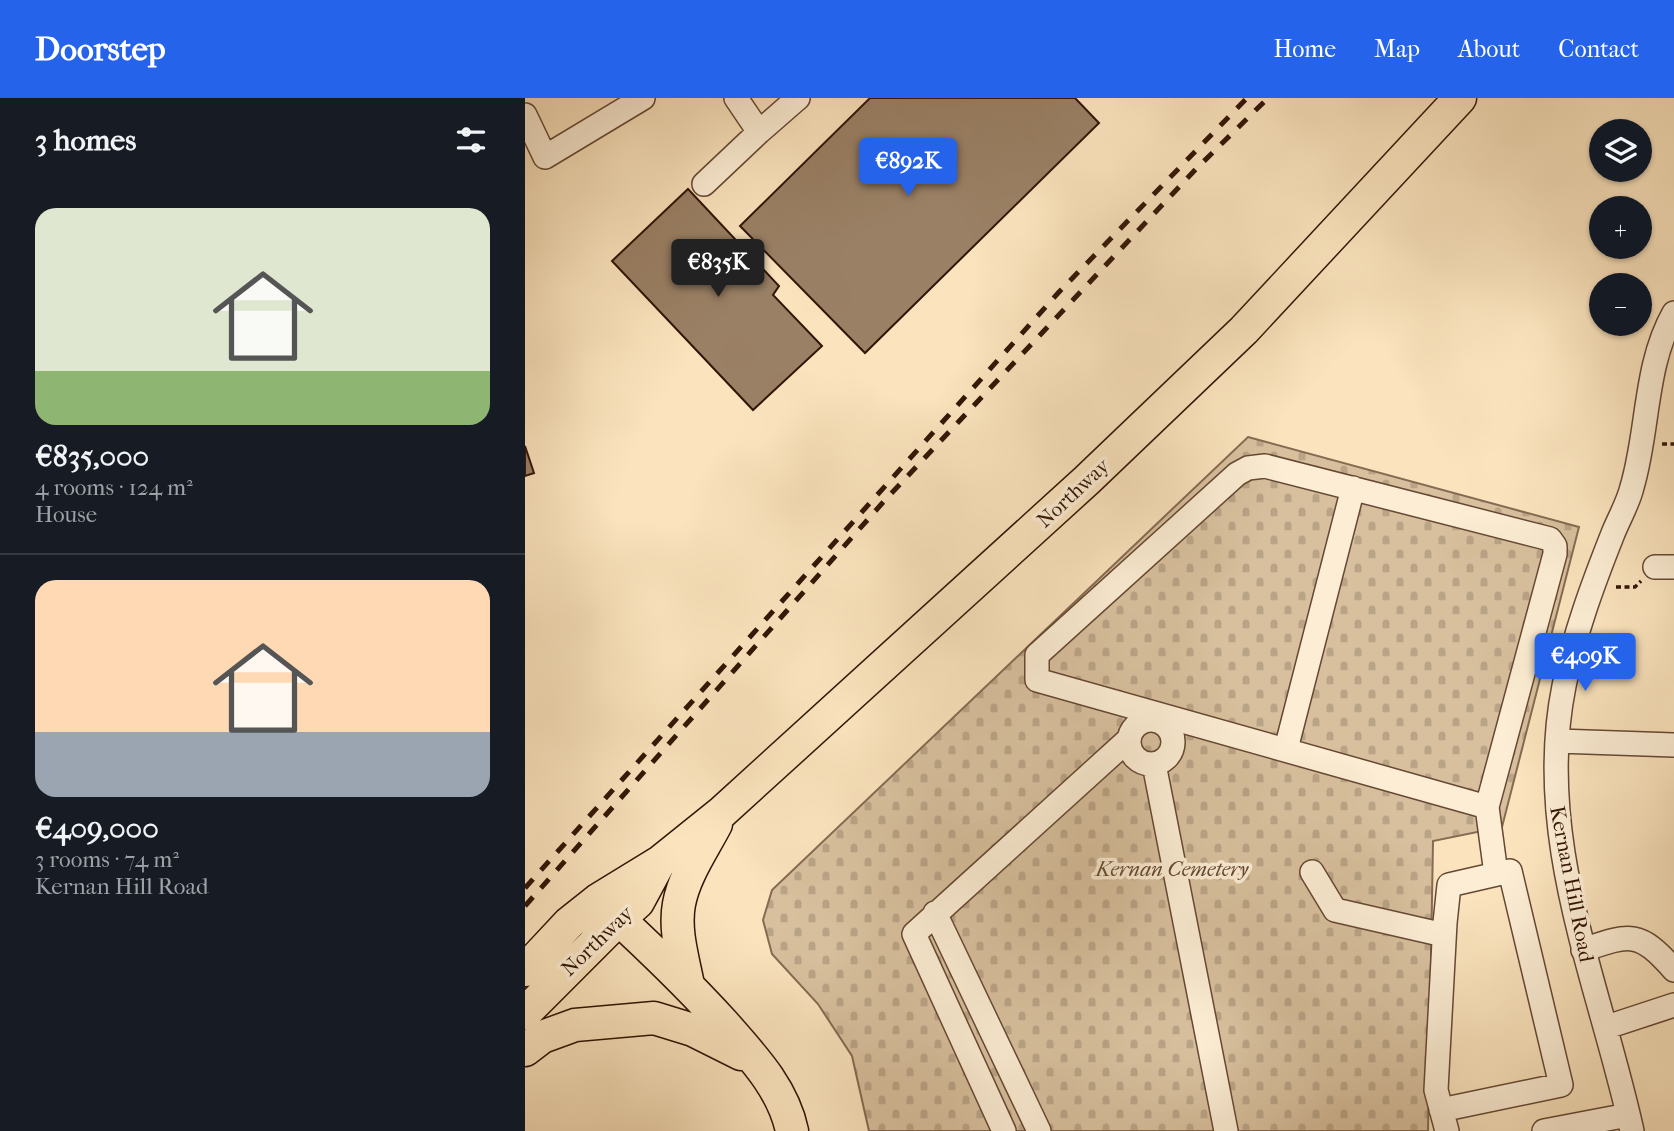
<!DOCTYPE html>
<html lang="en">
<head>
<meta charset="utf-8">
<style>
	:root { --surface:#171b24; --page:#20242c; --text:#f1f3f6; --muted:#9ea1a6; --line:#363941; --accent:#2563eb }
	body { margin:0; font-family:"IM FELL French Canon",serif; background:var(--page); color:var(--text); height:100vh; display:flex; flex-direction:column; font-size:26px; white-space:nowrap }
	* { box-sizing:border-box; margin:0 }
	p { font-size:23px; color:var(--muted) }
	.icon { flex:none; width:38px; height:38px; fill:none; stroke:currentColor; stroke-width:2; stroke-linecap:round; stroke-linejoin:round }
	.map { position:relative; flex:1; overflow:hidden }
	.side { display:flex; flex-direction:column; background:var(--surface); width:525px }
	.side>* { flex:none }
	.tools { position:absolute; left:1064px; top:21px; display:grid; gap:14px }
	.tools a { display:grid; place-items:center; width:63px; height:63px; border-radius:50%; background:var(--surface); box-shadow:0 2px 5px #0004; font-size:35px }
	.price { position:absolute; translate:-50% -60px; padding:0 16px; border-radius:7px; background:var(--accent); color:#fff; font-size:23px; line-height:46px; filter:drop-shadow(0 2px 4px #0008) }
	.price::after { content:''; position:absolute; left:50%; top:42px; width:21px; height:16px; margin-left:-10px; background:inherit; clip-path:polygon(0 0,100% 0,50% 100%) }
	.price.on { background:#222; color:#fff }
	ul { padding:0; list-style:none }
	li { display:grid; align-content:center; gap:14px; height:371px; padding:0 35px }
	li+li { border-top:2px solid var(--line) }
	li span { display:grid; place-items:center; height:217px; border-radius:21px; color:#555 }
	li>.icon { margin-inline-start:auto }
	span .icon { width:126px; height:126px; fill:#fffc; stroke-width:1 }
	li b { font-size:30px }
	h2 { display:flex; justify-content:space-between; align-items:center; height:84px; padding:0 35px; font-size:30px }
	header { display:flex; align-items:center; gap:42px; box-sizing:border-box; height:98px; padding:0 35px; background:var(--accent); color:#fff }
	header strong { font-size:33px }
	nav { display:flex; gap:38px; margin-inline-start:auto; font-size:24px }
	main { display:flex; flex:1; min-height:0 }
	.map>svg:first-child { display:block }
	.cemetery { fill:url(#cemetery-stones); stroke:#866a52; stroke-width:2 }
	.building { fill:#9a8065; stroke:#331505; stroke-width:2 }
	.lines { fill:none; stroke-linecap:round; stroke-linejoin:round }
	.minor-casing { stroke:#654833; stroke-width:26 }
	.highway-casing { stroke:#331505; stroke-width:35 }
	.path { stroke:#331505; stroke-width:3.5; stroke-dasharray:5 3.5; stroke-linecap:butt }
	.minor { stroke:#fcedd4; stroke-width:23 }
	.highway { stroke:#fae3bd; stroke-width:32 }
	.rail { stroke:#331505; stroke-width:5; stroke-dasharray:12 12; stroke-linecap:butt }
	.labels { text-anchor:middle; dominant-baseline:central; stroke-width:7; stroke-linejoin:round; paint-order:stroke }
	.street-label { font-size:21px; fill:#331505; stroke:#fcedd4 }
	.park-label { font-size:21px; font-style:italic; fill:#654833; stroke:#fcedd4 }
</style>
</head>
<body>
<header>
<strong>Doorstep</strong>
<nav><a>Home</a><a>Map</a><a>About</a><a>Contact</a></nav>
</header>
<main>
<section class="side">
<h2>3 homes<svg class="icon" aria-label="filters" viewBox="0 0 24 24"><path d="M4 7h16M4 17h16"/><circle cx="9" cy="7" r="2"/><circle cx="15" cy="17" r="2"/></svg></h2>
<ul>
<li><span style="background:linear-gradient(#dfe7d0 75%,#8fb573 0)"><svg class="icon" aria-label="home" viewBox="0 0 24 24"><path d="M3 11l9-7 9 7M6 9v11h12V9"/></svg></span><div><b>€835,000</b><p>4 rooms · 124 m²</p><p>House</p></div></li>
<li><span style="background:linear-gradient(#ffd9b3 70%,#9aa5b1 0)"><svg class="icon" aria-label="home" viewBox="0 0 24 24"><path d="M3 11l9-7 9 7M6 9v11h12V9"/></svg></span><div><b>€409,000</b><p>3 rooms · 74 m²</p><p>Kernan Hill Road</p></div></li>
</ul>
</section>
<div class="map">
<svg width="1149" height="1033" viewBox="0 0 1149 1033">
	<defs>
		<pattern id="cemetery-stones" width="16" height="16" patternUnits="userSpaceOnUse" patternTransform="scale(1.75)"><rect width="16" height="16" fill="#d8c09e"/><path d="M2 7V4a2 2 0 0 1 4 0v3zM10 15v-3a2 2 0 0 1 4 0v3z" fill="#baa487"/></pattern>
	</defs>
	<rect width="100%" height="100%" fill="#fae3bd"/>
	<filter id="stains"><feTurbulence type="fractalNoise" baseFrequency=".00286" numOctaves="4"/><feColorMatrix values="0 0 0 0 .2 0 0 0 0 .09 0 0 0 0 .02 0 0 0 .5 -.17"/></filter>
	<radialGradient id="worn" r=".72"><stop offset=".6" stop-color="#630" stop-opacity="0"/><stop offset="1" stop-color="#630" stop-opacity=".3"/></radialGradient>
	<path class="cemetery" d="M 723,339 L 1054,429 L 977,729 L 908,743 L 903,1033 L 344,1033 L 327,958 L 293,906 L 247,856 L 238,822 L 247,792 Z"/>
	<path class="building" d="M 345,0 L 550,0 L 574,25 L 340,255 L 215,128 Z
		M 163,91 L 254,188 L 248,197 L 297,248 L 228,312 L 87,163 Z
		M 0,348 L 9,375 L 0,378 Z"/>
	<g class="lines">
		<g class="minor-casing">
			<path id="minor" d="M 0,17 L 20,59 L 118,0
				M 234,34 L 273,0
				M 179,86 L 234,34 L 211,0
				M 1130,469 L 1149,469
				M604 644a22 22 0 1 1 44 0a22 22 0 1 1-44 0Z
				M 1033,643 L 1149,647
				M 761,651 L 828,390
				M 629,666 L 701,1033
				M 962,709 L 1030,456 L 1030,448 L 1025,441 L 740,368 L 723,370 L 712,376 L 512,557 L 512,582 L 962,709 L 971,776
				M 787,774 L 810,812 L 919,837
				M 410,815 L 514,1033
				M 1058,852 C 1105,836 1114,832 1149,872
				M 1082,929 L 1149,907
				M 916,1012 L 1036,987 L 985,773 L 924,787 L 920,825 L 911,992 L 922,1033
				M 479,1033 L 389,836 L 604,641
				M 1019,1033 L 1103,1017
				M 1107,1033 C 1075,887 1008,741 1039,588 C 1049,537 1068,486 1087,438 C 1093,422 1103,406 1107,389 C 1124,332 1119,268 1149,215"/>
		</g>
		<g class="highway-casing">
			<path id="highway" d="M 73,802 C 117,842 159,882 199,926 C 227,958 258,990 267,1033
				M 0,872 L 44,825 L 73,802 L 135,764 L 196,715 L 562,382 L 719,232 L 935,0
				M 163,887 C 158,861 149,832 154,806 C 159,778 178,751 191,726
				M 0,915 L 94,821 L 113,804 L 134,765
				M 0,952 L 17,939 L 50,927 L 129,920 L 168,932 L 216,956"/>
		</g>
		<path class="path" d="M 1137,346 L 1149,346
			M 1091,489 L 1110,489 L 1116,483"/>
		<use href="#minor" class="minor"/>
		<use href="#highway" class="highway"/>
		<path class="rail" d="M 0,790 L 534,194 L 722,0
			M 0,808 L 361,401 L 671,71 L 743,0"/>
	</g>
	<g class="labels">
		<g class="street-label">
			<text transform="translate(548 395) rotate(-43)">Northway</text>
			<text transform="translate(1047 786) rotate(79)">Kernan Hill Road</text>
			<text transform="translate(72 843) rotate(-44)">Northway</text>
		</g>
		<g class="park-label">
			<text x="647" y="771">Kernan Cemetery</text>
		</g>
	</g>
	<rect width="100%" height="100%" filter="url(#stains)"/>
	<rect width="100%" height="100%" fill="url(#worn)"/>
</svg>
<div class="tools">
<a><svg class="icon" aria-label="layers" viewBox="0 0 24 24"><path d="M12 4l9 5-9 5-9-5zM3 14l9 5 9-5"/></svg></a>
<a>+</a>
<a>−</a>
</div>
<b class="price" style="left:383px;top:100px">€892K</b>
<b class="price on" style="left:193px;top:201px">€835K</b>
<b class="price" style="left:1060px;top:595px">€409K</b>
</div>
</main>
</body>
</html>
